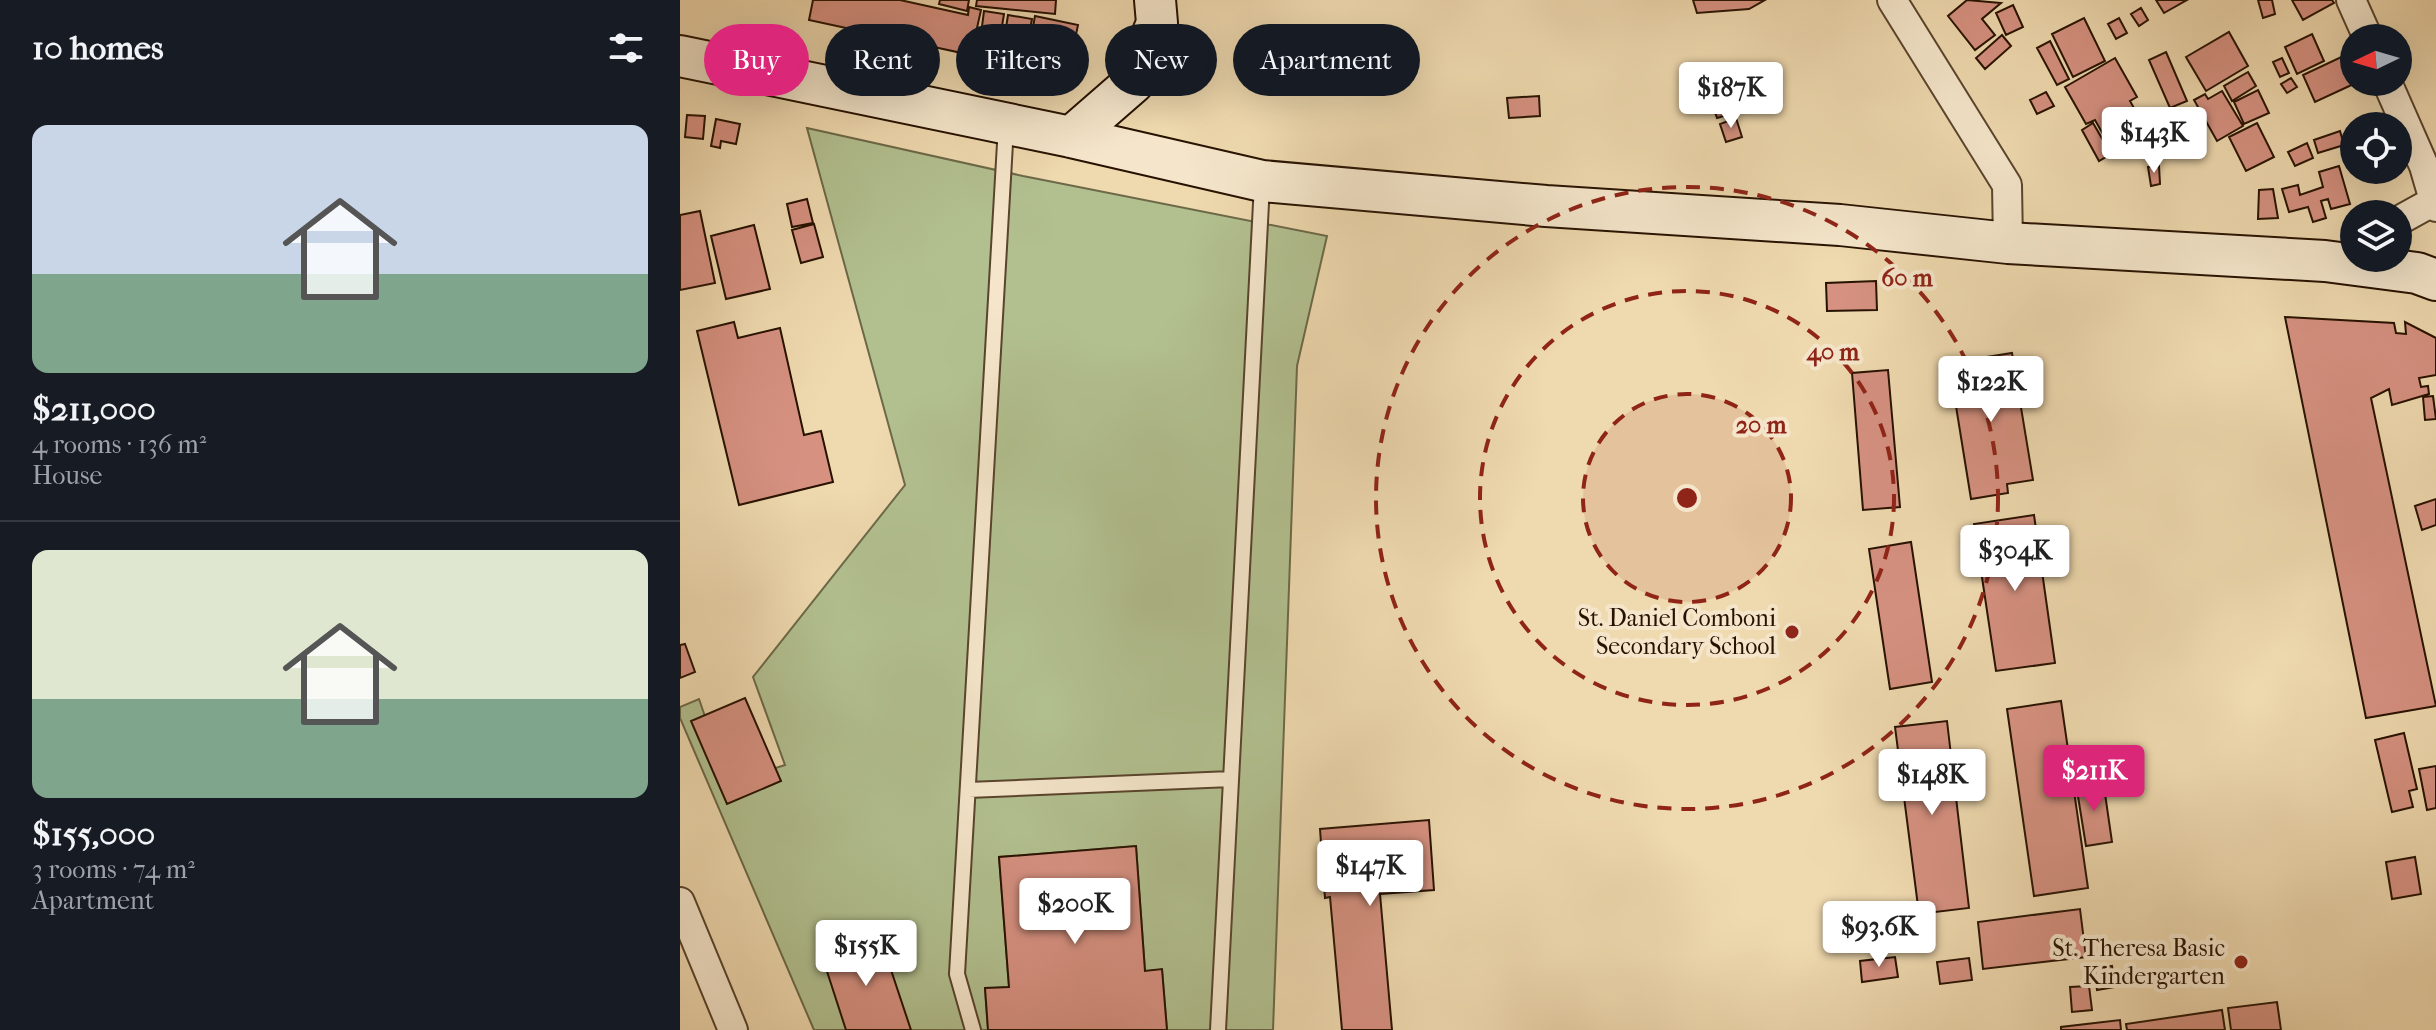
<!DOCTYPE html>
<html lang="en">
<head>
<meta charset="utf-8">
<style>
	:root { --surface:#171b24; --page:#20242c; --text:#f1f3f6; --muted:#9ea1a6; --line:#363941; --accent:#db2777 }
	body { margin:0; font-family:"IM FELL French Canon",serif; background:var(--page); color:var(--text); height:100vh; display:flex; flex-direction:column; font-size:30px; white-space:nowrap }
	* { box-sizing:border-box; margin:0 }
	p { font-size:26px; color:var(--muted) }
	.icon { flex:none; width:44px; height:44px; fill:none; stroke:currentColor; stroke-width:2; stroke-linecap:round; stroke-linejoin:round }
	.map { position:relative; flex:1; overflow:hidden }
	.sheet { display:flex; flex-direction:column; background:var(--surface); width:680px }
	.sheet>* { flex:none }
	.hud { position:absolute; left:24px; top:24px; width:760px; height:72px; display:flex; gap:16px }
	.needle { width:52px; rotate:265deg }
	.controls { position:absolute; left:1660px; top:24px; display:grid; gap:16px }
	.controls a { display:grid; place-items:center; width:72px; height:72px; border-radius:50%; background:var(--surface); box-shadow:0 8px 32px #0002; font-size:40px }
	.price { position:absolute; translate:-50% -68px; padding:0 18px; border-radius:8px; background:#fff; color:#222; font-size:26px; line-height:52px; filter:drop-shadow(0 2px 4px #0008) }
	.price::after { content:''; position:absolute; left:50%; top:48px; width:24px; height:18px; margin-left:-12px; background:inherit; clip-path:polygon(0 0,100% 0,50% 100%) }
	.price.selected { background:var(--accent); color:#fff }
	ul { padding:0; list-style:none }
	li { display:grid; align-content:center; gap:16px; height:424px; padding:0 32px }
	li+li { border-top:2px solid var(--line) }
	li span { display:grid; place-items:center; height:248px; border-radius:16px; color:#555 }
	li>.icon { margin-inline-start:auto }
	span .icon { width:144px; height:144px; fill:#fffc; stroke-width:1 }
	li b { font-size:34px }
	h2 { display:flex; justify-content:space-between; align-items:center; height:96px; padding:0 32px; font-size:34px }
	.pill { padding:0 28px; border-radius:36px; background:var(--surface); box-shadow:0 8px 32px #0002; font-size:28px; line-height:72px }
	.pill.selected { background:var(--accent); color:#fff }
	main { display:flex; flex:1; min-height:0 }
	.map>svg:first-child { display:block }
	.green { fill:#b2c090; stroke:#6c6948; stroke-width:2 }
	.building { fill:#d69181; stroke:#271201; stroke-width:2 }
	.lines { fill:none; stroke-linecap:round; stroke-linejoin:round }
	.lane-casing { stroke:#59442c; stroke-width:18 }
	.street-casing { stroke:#59442c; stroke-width:32 }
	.secondary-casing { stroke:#271201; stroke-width:44 }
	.lane { stroke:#f5e6cb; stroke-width:14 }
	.street { stroke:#f5e6cb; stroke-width:28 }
	.secondary { stroke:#f5e6cb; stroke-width:40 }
	.ring { fill:none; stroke:#8f2418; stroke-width:4; stroke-dasharray:14 10 }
	.poi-dot { fill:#8f2418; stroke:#f5e6cb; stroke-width:3 }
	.labels { text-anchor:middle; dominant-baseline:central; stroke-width:8; stroke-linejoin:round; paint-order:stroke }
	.poi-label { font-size:24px; fill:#271201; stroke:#f5e6cb; text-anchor:end }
	.centre { fill:#8f2418; stroke:#f5e6cb; stroke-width:4 }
	.ring-label { font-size:24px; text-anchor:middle; font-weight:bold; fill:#8f2418; stroke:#f5e6cb; stroke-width:8; stroke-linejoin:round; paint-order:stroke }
</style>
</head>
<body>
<main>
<section class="sheet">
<h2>10 homes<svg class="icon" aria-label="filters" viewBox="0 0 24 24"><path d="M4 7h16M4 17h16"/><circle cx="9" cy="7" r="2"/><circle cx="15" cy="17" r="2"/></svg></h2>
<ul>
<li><span style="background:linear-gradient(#c9d6e8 60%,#7fa58c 0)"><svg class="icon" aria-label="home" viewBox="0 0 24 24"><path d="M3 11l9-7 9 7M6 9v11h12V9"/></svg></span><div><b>$211,000</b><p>4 rooms · 136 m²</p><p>House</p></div></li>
<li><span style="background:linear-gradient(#dfe7d0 60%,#7fa58c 0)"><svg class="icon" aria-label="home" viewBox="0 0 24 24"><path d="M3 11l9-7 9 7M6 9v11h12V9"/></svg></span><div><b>$155,000</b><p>3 rooms · 74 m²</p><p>Apartment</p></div></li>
</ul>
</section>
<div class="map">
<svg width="1756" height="1030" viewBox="0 0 1756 1030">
	<rect width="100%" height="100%" fill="#efd9af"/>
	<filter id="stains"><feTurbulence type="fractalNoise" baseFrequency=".0025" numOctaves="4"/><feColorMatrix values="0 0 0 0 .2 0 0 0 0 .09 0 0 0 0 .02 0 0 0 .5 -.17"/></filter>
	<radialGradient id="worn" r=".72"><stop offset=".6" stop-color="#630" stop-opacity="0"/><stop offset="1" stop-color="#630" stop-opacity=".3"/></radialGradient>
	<path class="green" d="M 127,128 L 343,176 L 647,236 L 617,366 L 593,1030 L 487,1030 L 482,970 L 465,971 L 456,846 L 319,857 L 329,987 L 305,989 L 308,1030 L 134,1030 L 0,718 L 0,707 L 19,699 L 48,783 L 105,765 L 73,677 L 225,485 Z"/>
	<path class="building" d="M 133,0 L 220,0 L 288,15 L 289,7 L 301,10 L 291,55 L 129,20 Z
		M 260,0 L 289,0 L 287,11 L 259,4 Z
		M 297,0 L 376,0 L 375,14 L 296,6 Z
		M 1013,0 L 1085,0 L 1069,9 L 1017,13 Z
		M 1287,0 L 1321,3 L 1302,19 L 1315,35 L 1295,50 L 1268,16 Z
		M 1476,0 L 1507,0 L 1484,13 Z
		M 1578,0 L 1592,0 L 1595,14 L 1583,18 Z
		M 1612,0 L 1652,0 L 1654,3 L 1623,20 Z
		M 1333,5 L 1343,27 L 1326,35 L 1316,13 Z
		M 1461,8 L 1468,20 L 1459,26 L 1451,14 Z
		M 304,11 L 324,14 L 319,45 L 300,42 Z
		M 328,15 L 352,19 L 346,50 L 323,47 Z
		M 355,16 L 398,25 L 390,63 L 348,54 Z
		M 1404,18 L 1425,61 L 1393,77 L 1372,34 Z
		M 1439,18 L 1447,33 L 1436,39 L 1428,24 Z
		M 1549,32 L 1568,66 L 1526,91 L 1506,57 Z
		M 1632,34 L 1644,61 L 1617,74 L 1605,47 Z
		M 1322,35 L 1331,46 L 1305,69 L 1296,58 Z
		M 1370,41 L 1389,79 L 1377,85 L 1357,48 Z
		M 1674,51 L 1674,82 L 1678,82 L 1635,102 L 1623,75 Z
		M 586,52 L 592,72 L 568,79 L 563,59 Z
		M 1486,52 L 1507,101 L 1490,108 L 1469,60 Z
		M 1435,58 L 1457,97 L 1450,101 L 1470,137 L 1436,157 L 1415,120 L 1406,124 L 1385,87 Z
		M 1602,58 L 1609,73 L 1600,77 L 1593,62 Z
		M 1568,72 L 1576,86 L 1552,101 L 1544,86 Z
		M 1611,78 L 1617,87 L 1607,93 L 1601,84 Z
		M 1045,83 L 1054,113 L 1037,118 L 1027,88 Z
		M 1578,90 L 1589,113 L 1564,124 L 1554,102 Z
		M 1542,91 L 1563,126 L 1537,141 L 1514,100 L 1525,94 L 1528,99 Z
		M 1366,92 L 1374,106 L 1357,114 L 1350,100 Z
		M 859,96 L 860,116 L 829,118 L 827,98 Z
		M 7,115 L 25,116 L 23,139 L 5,137 Z
		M 1056,118 L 1062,137 L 1046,142 L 1040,124 Z
		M 36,119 L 60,124 L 56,144 L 41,141 L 40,148 L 31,146 Z
		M 1413,123 L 1431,154 L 1419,161 L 1402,130 Z
		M 1577,123 L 1594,157 L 1566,171 L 1549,137 Z
		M 1660,131 L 1664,145 L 1638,153 L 1634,140 Z
		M 1627,143 L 1633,158 L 1615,166 L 1608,152 Z
		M 1479,166 L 1480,184 L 1471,186 L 1468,167 Z
		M 1659,166 L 1670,204 L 1651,209 L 1648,199 L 1641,201 L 1646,218 L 1633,222 L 1628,207 L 1609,212 L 1602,189 L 1618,185 L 1620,195 L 1643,187 L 1639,172 Z
		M 1593,189 L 1598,218 L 1578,219 L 1579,190 Z
		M 127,199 L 133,223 L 112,227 L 107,204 Z
		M 20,211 L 35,283 L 0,290 L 0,215 Z
		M 134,224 L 143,257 L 121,263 L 112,230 Z
		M 74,225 L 90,289 L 46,299 L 31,236 Z
		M 1196,281 L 1197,310 L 1147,311 L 1146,283 Z
		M 1605,317 L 1714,323 L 1716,333 L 1726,334 L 1725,322 L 1756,338 L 1756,375 L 1739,378 L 1741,387 L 1748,386 L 1749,394 L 1712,405 L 1709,389 L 1691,398 L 1756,706 L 1686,718 Z
		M 54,322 L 58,338 L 100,328 L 124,435 L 141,431 L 153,482 L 59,505 L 17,331 Z
		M 1332,353 L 1353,480 L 1327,484 L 1328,493 L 1291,499 L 1269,363 Z
		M 1208,370 L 1220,507 L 1183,510 L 1172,373 Z
		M 1753,396 L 1756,419 L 1745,420 L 1743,397 Z
		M 1756,499 L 1756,525 L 1742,530 L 1735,506 Z
		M 1354,515 L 1375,663 L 1316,671 L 1294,524 Z
		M 1231,542 L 1252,682 L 1210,689 L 1189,549 Z
		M 5,644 L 15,672 L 0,678 L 0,645 Z
		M 65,698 L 101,781 L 47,804 L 11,721 Z
		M 1381,701 L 1408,888 L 1354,896 L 1327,709 Z
		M 1267,721 L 1289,908 L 1239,914 L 1215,727 Z
		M 1724,733 L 1737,789 L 1729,791 L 1733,807 L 1712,812 L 1695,740 Z
		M 1756,766 L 1756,808 L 1747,810 L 1739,769 Z
		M 1423,780 L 1432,842 L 1406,846 L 1396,784 Z
		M 749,820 L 754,890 L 700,894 L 712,1030 L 662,1030 L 650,897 L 645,898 L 640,829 Z
		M 456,846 L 465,971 L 482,969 L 487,1030 L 308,1030 L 305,988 L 329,987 L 319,857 Z
		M 1735,857 L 1741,894 L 1712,899 L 1706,862 Z
		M 1400,909 L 1406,957 L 1303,969 L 1298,922 Z
		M 200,937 L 231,1030 L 166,1030 L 142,956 Z
		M 1215,957 L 1218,977 L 1182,982 L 1180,961 Z
		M 1289,958 L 1292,980 L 1260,984 L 1257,962 Z
		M 1432,966 L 1435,987 L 1417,990 L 1414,969 Z
		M 1409,986 L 1412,1010 L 1392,1012 L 1390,987 Z
		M 1597,1002 L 1601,1030 L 1551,1030 L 1548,1008 Z
		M 1542,1010 L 1545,1030 L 1447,1030 L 1446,1024 Z
		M 1440,1020 L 1441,1030 L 1381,1030 L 1381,1027 Z"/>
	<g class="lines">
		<g class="lane-casing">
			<path id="lane" d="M 288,790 L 551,779
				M 293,1030 L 277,974 L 326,126
				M 538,1030 L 582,184"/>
		</g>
		<g class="street-casing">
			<path id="street" d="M 1212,0 L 1327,185 L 1328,243
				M 1671,0 L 1688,38
				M 1707,82 L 1744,166 L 1756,207
				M 1718,221 L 1756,200
				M 0,902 L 53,1030"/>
		</g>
		<g class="secondary-casing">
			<path id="secondary" d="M 0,56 L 391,137 L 582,181 L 866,206 L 1160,225 L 1328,243 L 1645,261 L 1737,273 L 1756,280
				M 391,137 L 453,83 L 477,23 L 475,0"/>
		</g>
		<use href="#lane" class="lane"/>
		<use href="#street" class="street"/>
		<use href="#secondary" class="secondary"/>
	</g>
	<circle cx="1007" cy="498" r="104" fill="#8f2418" fill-opacity=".12"/>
	<g class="ring">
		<circle cx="1007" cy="498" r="104"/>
		<circle cx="1007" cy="498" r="207"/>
		<circle cx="1007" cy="498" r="311"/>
	</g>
	<g class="poi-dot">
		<circle cx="1112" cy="632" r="8"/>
		<circle cx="1561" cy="962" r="8"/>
	</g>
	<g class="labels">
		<g class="poi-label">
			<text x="1096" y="618">St. Daniel Comboni<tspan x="1096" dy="28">Secondary School</tspan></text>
			<text x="1545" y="948">St. Theresa Basic<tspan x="1545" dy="28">Kindergarten</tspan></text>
		</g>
	</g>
	<circle cx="1007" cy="498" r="12" class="centre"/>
	<g class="ring-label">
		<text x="1227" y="286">60 m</text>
		<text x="1153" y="360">40 m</text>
		<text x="1081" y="433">20 m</text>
	</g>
	<rect width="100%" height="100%" filter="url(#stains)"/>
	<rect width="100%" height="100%" fill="url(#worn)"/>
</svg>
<div class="controls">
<a><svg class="needle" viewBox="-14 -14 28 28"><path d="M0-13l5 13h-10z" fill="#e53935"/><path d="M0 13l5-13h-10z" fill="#9ea1a6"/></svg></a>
<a><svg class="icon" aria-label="locate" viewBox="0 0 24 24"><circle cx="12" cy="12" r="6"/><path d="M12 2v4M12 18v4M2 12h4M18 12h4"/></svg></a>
<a><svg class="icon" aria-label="layers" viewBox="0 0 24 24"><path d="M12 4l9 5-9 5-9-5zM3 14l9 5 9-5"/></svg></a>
</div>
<b class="price" style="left:1051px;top:130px">$187K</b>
<b class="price" style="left:1474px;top:175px">$143K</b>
<b class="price" style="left:1311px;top:424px">$122K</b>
<b class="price" style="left:1335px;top:593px">$304K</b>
<b class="price selected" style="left:1414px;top:813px">$211K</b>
<b class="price" style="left:1252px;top:817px">$148K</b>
<b class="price" style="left:690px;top:908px">$147K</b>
<b class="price" style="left:395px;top:946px">$200K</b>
<b class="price" style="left:1199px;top:969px">$93.6K</b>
<b class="price" style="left:186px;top:988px">$155K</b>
<div class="hud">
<a class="pill selected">Buy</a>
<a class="pill">Rent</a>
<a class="pill">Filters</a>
<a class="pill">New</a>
<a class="pill">Apartment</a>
</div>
</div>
</main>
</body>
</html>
